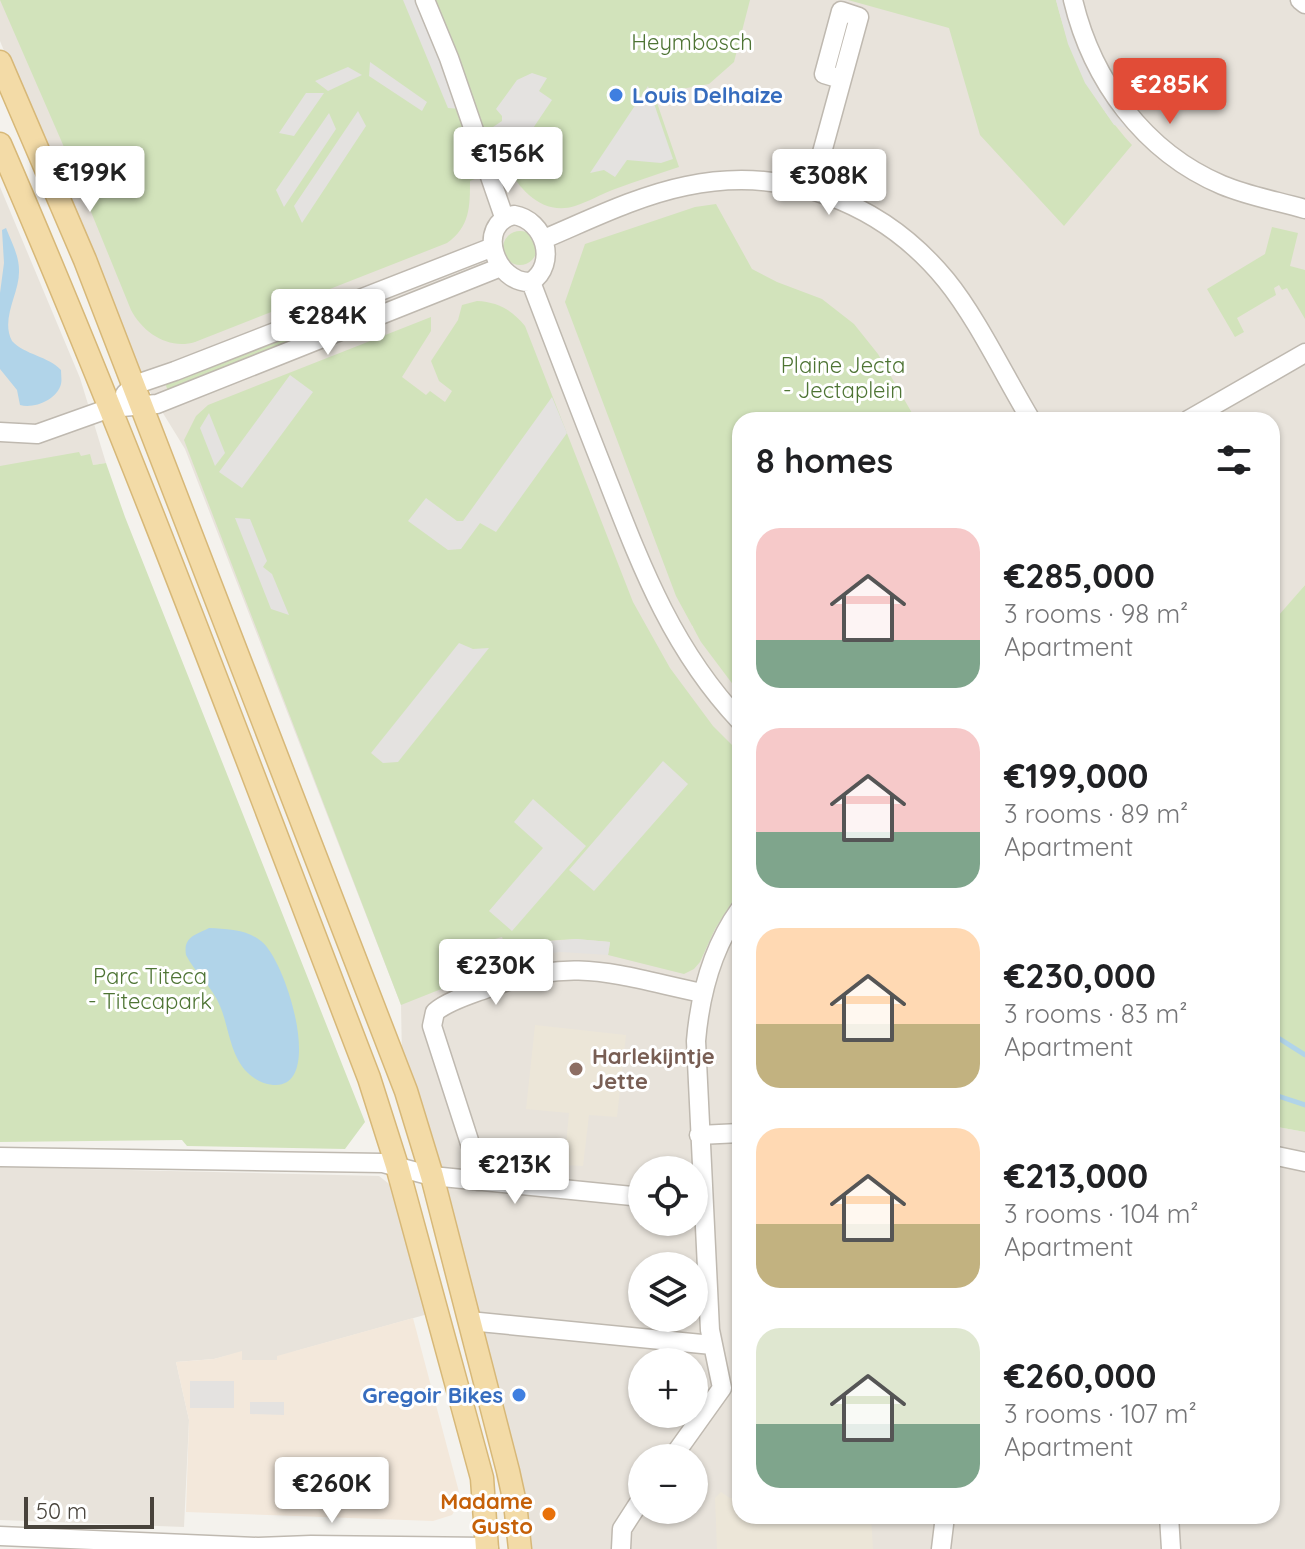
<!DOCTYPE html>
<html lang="en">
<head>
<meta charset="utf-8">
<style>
	:root { --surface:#fff; --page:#f6f6f6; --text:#202124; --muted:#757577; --accent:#e14c37 }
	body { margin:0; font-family:Quicksand,sans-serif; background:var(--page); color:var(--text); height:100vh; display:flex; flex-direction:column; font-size:30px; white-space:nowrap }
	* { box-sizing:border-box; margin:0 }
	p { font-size:26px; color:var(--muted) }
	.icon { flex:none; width:44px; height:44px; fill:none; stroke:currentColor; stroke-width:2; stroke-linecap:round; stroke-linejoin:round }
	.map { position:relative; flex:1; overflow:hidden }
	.drawer { position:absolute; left:732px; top:412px; width:548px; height:1112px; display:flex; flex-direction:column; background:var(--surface); border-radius:24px; box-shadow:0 2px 6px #0004 }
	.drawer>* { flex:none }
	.tools { position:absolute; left:628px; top:1156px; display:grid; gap:16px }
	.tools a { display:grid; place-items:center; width:80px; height:80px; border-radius:50%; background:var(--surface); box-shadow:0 2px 6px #0004; font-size:40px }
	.scale { position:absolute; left:24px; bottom:20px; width:130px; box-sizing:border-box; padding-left:8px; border:4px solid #48433b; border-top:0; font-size:22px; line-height:28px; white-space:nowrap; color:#48433b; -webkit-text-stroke:6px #fff; paint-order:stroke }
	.price { position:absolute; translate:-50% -68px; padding:0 18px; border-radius:8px; background:#fff; color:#222; font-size:26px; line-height:52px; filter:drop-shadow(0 2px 4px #0008) }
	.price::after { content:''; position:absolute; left:50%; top:48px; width:24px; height:18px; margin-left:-12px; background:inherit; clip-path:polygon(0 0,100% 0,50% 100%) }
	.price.on { background:var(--accent); color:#fff }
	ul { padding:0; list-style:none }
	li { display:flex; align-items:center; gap:24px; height:200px; padding:0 24px }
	li span { display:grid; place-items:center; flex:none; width:224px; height:160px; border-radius:24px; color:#555 }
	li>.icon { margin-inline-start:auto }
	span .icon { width:96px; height:96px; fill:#fffc; stroke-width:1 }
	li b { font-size:34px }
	h2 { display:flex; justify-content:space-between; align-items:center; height:96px; padding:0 24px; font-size:34px }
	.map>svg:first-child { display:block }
	.residential { fill:#e8e3db; fill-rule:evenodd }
	.commercial { fill:#f3e8db }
	.education { fill:#ece6d8 }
	.green { fill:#d2e3bb }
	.parking { fill:#e4e2e0 }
	.water { fill:#b1d4e9 }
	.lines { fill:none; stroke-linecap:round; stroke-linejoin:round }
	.stream { stroke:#b1d4e9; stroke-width:5 }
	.minor-casing { stroke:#bfb9b0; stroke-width:21 }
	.major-casing { stroke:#d7b878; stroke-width:25 }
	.minor { stroke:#fff; stroke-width:18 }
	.major { stroke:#f3dba7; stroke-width:22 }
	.shop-dot { fill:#3f7fe0; stroke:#fff; stroke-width:3 }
	.education-dot { fill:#8d6e63; stroke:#fff; stroke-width:3 }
	.food-dot { fill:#e8710a; stroke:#fff; stroke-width:3 }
	.labels { text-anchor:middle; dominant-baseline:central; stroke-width:6; stroke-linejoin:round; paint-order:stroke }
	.park-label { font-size:22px; fill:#4e7434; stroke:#fff }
	.shop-label { font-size:22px; font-weight:bold; fill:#366cbe; stroke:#fff; text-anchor:start }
	.education-label { font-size:22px; font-weight:bold; fill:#785e54; stroke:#fff; text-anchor:start }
	.food-label { font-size:22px; font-weight:bold; fill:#c56008; stroke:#fff; text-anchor:end }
</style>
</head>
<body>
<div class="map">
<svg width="1305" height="1549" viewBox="0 0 1305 1549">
	<rect width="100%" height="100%" fill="#f4f2ed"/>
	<path class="residential" d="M 0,0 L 1305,0 L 1305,585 L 1273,623 L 1272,420 L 740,420 L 692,626 L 740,694 L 740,1516 L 1272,1516 L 1272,1126 L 1305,1132 L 1305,1549 L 628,1549 L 626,1537 L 642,1510 L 694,1510 L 694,1458 L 642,1458 L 642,1504 L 614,1549 L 529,1549 L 402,1057 L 401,1005 L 185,449 L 131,361 L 0,41 ZM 642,1170 L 694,1170 L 694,1222 L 642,1222 ZM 642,1266 L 694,1266 L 694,1318 L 642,1318 ZM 642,1362 L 694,1362 L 694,1414 L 642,1414 Z
		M 0,187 L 80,378 L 106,463 L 0,480 Z
		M 0,1167 L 379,1176 L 393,1187 L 428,1314 L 296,1351 L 278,1360 L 242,1360 L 241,1352 L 214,1359 L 176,1362 L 189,1420 L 184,1527 L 0,1520 Z"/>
	<path class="commercial" d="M 413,1318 L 459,1492 L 460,1502 L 452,1515 L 433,1521 L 186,1512 L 189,1420 L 176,1362 L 214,1359 L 242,1351 L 242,1360 L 277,1360 L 277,1356 Z"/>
	<path class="education" d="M 535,1025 L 626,1035 L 617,1117 L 589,1115 L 583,1166 L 564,1165 L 569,1113 L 526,1109 Z
		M 721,1492 L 730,1498 L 740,1498 L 740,1516 L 871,1516 L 873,1549 L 717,1549 L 715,1498 Z"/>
	<path class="green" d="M 0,0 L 750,0 L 734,62 L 709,84 L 654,94 L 679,167 C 658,174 636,181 615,189 C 601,194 588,202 575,206 C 543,216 519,190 507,165 L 470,181 C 470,206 470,227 447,243 L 195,342 C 169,350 143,333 131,310 L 74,170 Z
		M 848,0 L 1056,0 C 1070,57 1093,102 1132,145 L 1064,226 L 980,135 L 949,28 Z
		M 716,204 L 752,269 L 777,282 L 822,299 L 854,324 L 878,354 L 916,420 L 740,420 L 740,694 L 701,642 L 676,596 L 565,302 L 585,244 L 695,207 Z
		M 1272,227 L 1298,233 L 1290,266 L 1305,270 L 1305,319 L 1287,288 L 1282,290 L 1279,285 L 1274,288 L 1276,295 L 1237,318 L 1244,332 L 1235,337 L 1207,289 L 1265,254 Z
		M503 248a17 17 0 1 1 34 0a17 17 0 1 1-34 0Z
		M 477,301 C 498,302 512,310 525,326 L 633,602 L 670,668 L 713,726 L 740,753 L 740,890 L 715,929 L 700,962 L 694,969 L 684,974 L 608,955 L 610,942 L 576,939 L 543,941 L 544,954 L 510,959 L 502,937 L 488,941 L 494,964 L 489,970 L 401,1005 L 184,440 L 196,416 L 208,405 L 431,317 L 431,331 L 402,377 L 426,395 L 430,391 L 445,402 L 452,391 L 439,381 L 431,361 L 458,320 L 462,305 Z
		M 301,331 L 303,337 L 168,391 L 165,383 Z
		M 79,452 L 81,456 L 90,454 L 93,465 L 106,463 L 125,517 L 365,1122 L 345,1149 L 187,1146 L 182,1140 L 0,1142 L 0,466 Z
		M 1305,585 L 1305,1132 L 1272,1126 L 1272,623 Z"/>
	<path class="parking" d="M 403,0 L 416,0 L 461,109 L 448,108 Z
		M 1056,0 L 1068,0 L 1133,129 L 1114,125 L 1085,83 L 1068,44 Z
		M 370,62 L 427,102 L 422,111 L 369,76 Z
		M 348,67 L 362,75 L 328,91 L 315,81 Z
		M 532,73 L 547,78 L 539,91 L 552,100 L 515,155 L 503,152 L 493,127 L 502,121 L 502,116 L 496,109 L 517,80 Z
		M 648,86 L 673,159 L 661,163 L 627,160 L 615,177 L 604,170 L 590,173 Z
		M 306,93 L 324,93 L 294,136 L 279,133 Z
		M 358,111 L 366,126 L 302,223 L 294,206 Z
		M 329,113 L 336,129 L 284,207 L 276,190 Z
		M 290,375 L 313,392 L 242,488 L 219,472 Z
		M 552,397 L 567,433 L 496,532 L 480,523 L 461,549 L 448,550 L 408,521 L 426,498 L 457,521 L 463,521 Z
		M 209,413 L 225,453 L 215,466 L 200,428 Z
		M 235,518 L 250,519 L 267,561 L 263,567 L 272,574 L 289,615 L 271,609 Z
		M 459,643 L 473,649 L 489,648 L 398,762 L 383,763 L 371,753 Z
		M 663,761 L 688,784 L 594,891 L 569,870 Z
		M 533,799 L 586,846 L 512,931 L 489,911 L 543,848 L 514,822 Z
		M 576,939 L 610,942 L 608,955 L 560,952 L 544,954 L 542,942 Z
		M 190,1381 L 234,1381 L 234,1408 L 190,1408 Z
		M 250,1402 L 284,1402 L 284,1415 L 250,1414 Z"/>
	<path class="water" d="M 6,228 C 11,241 19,255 19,270 C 20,293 0,318 12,341 C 25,355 48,356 61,370 C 61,375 62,380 61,384 C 57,400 34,409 20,405 L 17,390 L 0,369 L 0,293 L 4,263 L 2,230 Z
		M 209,928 C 227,929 246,929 261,941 C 286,960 324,1085 276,1085 C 266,1085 255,1080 248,1073 C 230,1056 229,1027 220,1006 C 212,986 195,973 186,955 C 183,937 195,935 209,928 Z"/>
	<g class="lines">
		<path class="stream" d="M 1272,1034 L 1305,1055
			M 1272,1094 L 1305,1105"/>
		<g class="minor-casing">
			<path id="minor" d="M 425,0 L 449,58 L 504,217
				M 1073,0 C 1092,80 1144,152 1222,185 C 1248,196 1277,201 1305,209
				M 1300,0 L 1305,4
				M 812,189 L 859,17 L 841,11 L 824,74 L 841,79
				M 514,215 C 545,220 558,264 531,282 C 495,284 475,224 514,215 Z
				M 544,239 C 589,220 637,196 686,186 C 785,165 882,202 946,280 C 977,318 1005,377 1031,420
				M 531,282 C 555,345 579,408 604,471 C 640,563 671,648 740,721
				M 125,394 L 134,385 L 175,371 L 493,247
				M 1188,420 L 1305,353
				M 0,432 L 37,434 L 110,408 L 157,404 L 501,267
				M 699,1135 L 740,1133
				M 1272,1155 L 1305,1162
				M 0,1157 L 383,1163 L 432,1176 L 642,1197
				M 479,1181 L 475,1159 L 432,1026 L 435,1012 C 448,1001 469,995 485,989 C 572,955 616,975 702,993
				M 469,1321 L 712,1345
				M 672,1458 L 722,1388 L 710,1330 L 696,1041 C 700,994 712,948 740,909
				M 1169,1516 L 1171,1549
				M 0,1536 L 258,1547 L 311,1545 L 487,1547 L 489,1549
				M 621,1549 L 622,1529 L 642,1498
				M 941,1549 L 945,1516"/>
		</g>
		<g class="major-casing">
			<path id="major" d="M 0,62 L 85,260 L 406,1091 L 432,1176 L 508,1471 L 515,1503 L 520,1549
				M 0,144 C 133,451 249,766 369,1078 L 397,1166 L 482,1478 L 487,1549"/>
		</g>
		<use href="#minor" class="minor"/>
		<use href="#major" class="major"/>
	</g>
	<g class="shop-dot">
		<circle cx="616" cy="95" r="8"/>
		<circle cx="519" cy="1395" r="8"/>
	</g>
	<circle class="education-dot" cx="576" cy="1069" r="8"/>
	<circle class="food-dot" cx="549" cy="1514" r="8"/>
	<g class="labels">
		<g class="park-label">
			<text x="692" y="42">Heymbosch</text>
			<text x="843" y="365">Plaine Jecta<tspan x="843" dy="25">- Jectaplein</tspan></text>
			<text x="150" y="976">Parc Titeca<tspan x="150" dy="25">- Titecapark</tspan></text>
		</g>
		<g class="shop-label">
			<text x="632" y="95">Louis Delhaize</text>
			<text x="503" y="1395" text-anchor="end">Gregoir Bikes</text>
		</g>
		<g class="education-label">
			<text x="592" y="1056">Harlekijntje<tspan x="592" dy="25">Jette</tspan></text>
		</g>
		<g class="food-label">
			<text x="533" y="1501">Madame<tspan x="533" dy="25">Gusto</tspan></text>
		</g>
	</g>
</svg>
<div class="tools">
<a><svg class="icon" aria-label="locate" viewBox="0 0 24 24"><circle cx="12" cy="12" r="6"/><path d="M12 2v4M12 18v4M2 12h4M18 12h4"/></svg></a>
<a><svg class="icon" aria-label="layers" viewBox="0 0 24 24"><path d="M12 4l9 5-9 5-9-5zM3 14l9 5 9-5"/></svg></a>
<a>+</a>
<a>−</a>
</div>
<div class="scale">50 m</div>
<b class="price on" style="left:1170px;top:126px">€285K</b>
<b class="price" style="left:508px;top:195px">€156K</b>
<b class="price" style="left:90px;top:214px">€199K</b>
<b class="price" style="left:829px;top:217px">€308K</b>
<b class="price" style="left:328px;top:357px">€284K</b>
<b class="price" style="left:496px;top:1007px">€230K</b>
<b class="price" style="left:515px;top:1206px">€213K</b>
<b class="price" style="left:332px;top:1525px">€260K</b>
<section class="drawer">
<h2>8 homes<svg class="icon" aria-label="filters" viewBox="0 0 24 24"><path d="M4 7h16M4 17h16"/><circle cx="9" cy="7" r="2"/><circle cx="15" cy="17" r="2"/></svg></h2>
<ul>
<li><span style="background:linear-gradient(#f6c9c9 70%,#7fa58c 0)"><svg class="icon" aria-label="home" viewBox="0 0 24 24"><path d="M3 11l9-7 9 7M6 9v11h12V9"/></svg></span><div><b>€285,000</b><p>3 rooms · 98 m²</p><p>Apartment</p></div></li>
<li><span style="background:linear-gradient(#f6c9c9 65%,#7fa58c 0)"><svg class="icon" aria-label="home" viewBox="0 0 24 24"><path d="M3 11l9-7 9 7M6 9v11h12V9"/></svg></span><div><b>€199,000</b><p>3 rooms · 89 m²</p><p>Apartment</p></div></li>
<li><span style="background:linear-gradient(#ffd9b3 60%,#c2b280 0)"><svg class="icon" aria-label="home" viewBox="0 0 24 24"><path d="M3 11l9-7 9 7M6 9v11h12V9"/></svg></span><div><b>€230,000</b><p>3 rooms · 83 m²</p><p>Apartment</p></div></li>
<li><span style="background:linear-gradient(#ffd9b3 60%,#c2b280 0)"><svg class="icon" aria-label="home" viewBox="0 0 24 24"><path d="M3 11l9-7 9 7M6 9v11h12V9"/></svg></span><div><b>€213,000</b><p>3 rooms · 104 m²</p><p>Apartment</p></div></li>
<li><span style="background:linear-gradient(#dfe7d0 60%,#7fa58c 0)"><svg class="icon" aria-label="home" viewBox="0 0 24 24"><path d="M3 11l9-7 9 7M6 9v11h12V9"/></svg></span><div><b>€260,000</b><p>3 rooms · 107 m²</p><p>Apartment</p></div></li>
</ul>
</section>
</div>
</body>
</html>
